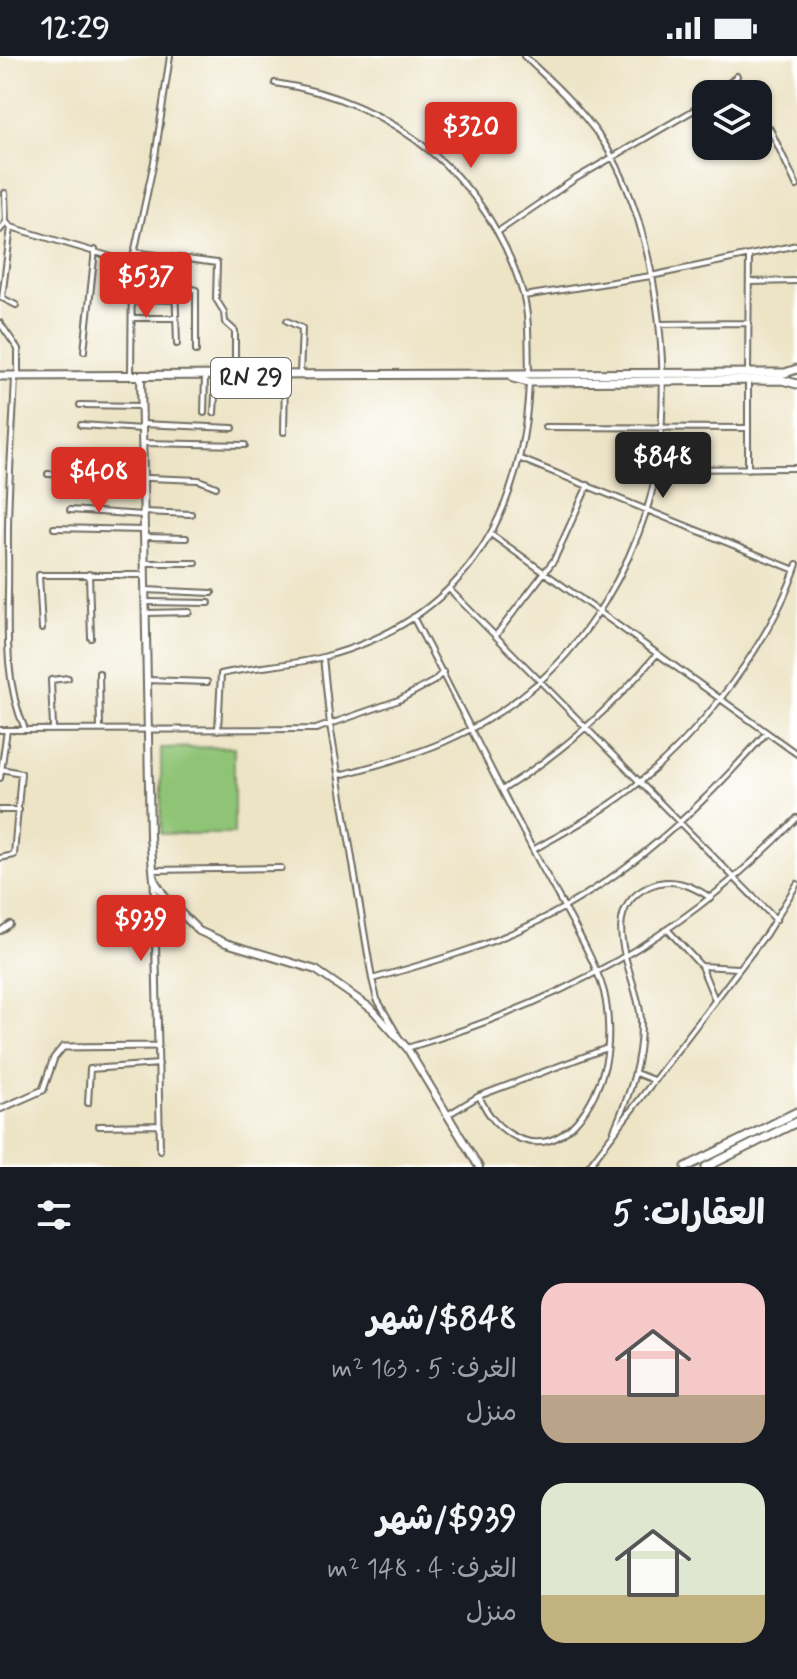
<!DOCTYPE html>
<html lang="ar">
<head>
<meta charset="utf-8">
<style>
	:root { --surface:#171b24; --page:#20242c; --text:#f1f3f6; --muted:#9ea1a6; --accent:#d93025 }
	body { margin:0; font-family:Mynerve,"Playpen Sans Arabic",sans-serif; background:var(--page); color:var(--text); direction:rtl; height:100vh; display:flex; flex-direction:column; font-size:30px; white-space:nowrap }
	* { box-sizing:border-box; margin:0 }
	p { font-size:26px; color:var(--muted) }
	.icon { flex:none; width:44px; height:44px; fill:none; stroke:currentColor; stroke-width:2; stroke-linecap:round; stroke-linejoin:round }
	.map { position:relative; height:1111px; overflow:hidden; direction:ltr }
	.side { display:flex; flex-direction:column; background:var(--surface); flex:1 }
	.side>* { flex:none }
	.buttons { position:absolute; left:692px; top:24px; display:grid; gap:16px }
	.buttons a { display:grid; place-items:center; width:80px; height:80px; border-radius:16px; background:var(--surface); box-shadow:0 2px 6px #0004; font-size:40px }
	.price { position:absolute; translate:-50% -68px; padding:0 18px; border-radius:8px; background:var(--accent); color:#fff; font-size:26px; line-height:52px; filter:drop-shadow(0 2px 4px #0008) }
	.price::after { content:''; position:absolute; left:50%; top:48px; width:24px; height:18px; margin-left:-12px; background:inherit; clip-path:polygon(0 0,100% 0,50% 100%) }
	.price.active { background:#222; color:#fff }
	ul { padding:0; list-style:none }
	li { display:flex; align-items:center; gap:24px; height:200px; padding:0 32px }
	li span { display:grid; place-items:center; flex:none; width:224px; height:160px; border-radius:24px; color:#555 }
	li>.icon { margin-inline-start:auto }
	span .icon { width:96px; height:96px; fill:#fffc; stroke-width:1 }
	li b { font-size:34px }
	h2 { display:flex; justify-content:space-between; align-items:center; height:96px; padding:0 32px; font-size:34px }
	.status { display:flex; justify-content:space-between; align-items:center; height:56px; padding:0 40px; background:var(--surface); direction:ltr }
	.status svg { height:22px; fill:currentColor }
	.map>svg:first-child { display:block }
	.green { fill:#8fc476; stroke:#5d7850; stroke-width:2 }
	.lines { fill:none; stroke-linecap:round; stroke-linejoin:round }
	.minor-casing { stroke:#6f6c61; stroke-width:8 }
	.tertiary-casing { stroke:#6f6c61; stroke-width:9 }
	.secondary-casing { stroke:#6f6c61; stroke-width:10 }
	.primary-casing { stroke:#6f6c61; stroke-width:11 }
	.trunk-casing { stroke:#6f6c61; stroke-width:11 }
	.minor { stroke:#fff; stroke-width:4 }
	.tertiary { stroke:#fff; stroke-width:5 }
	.secondary { stroke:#fff; stroke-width:6 }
	.primary { stroke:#fff; stroke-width:7 }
	.trunk { stroke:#fff; stroke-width:7 }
	.labels { text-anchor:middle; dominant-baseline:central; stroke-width:6; stroke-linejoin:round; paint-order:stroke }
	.shield { fill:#fff; stroke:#6b6b6b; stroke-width:2 }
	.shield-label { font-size:24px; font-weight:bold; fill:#2b2b2b }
</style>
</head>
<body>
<div class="status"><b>12:29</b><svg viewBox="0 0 49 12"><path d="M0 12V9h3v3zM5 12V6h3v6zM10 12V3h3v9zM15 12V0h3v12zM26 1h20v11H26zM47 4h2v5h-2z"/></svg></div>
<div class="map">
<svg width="797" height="1111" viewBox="0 0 797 1111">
	<rect width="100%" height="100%" fill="#fff"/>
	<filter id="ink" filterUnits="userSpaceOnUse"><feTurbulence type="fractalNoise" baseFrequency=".0125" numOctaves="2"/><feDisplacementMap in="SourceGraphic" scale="16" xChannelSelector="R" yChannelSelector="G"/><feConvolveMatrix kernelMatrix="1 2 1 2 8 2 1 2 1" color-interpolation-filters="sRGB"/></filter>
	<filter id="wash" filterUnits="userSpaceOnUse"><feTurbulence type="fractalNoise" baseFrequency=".006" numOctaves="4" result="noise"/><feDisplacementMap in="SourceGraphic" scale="32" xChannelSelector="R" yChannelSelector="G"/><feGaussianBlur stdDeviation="1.8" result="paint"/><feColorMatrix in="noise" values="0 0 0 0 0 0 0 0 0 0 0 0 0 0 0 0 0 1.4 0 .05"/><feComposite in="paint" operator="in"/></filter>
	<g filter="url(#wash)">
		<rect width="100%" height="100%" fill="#ede4c6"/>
		<path class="green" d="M 234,691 L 234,778 L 161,778 L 161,692 Z"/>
	</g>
	<g filter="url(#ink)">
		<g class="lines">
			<g class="minor-casing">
				<path id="minor" d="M 275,27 C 394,45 489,122 523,238 C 530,263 528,292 529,318
					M 716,38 L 737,20
					M 770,73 L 797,130
					M 5,137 L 6,166 L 11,171 L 132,207
					M 11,171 L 2,242 L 16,249
					M 0,174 L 6,166
					M 499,175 L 575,123 L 706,47
					M 134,196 L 217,207 L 216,243 L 224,256 L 225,266 L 235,275 L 235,319
					M 132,223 L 175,226 L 177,288
					M 750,226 L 797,225
					M 176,228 L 196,234 L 196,295
					M 524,240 L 651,220 L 797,189
					M 132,243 L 176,244
					M 132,262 L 175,262
					M 287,265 L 302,272 L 300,318
					M 0,267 L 18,293 L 18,319
					M 659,268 L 749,267
					M 84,295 L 95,194
					M 748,317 L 749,200
					M 15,320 C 13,378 7,435 8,492 C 10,552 0,618 25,673
					M 131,320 L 132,207 L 155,101 L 170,0
					M 80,349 L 141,350
					M 204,357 L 205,321
					M 214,357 L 216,322
					M 141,368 L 233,372
					M 81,369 L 142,373
					M 545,371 L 748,372
					M 284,376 L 285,322
					M 142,387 L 245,389
					M 62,400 L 143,404
					M 521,403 L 795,514
					M 657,413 L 797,412
					M 748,413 L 748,324
					M 48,418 L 199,424 L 216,431
					M 70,454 L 143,459
					M 143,456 L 191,458
					M 54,472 L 143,474
					M 492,479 L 797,698
					M 145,481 L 186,482
					M 144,507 L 196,507
					M 89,518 L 91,582
					M 449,533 L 776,864
					M 145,534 L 212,537
					M 146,546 L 209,547
					M 146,557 L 189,556
					M 413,561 C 454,638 492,717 533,794 C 553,834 593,896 604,936 C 609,958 610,988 605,1009 C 596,1046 565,1100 520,1083 C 499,1074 488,1060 479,1040
					M 42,573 L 39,519 L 144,519
					M 496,579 L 554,504 L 588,429
					M 323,601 L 330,669 L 372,923 L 377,943 L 400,983
					M 99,617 L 100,673
					M 146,624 L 207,626
					M 53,672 L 51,624 L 68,622
					M 0,674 L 316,673 L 399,644 L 434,625 L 443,616
					M 218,674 L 221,618 C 254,610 289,610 323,601 C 460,565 523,464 529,327
					M 339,719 C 416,700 477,680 539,626 C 589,581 627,517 647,453 C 679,352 661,172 602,84 C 580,52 552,26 524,0
					M 0,722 L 7,674
					M 502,734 C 563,696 610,653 657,598
					M 0,754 L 19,754
					M 533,794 C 570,773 608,753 641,725 C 704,673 771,586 797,508
					M 0,802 L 14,799 L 21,717 L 1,713
					M 153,814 L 281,812
					M 668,874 L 701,910 L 715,944
					M 0,875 L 10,868
					M 701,910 L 738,912
					M 372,923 C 437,905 506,885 565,851 C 644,806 707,744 766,677
					M 158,990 L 160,1094
					M 407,992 C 562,946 685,880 797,762
					M 638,1018 L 653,1024
					M 88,1047 L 90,1013 L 159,1008
					M 449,1058 L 479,1040 L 607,992
					M 99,1070 L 160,1069
					M 614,1074 C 630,1038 641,1007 641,967 C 641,925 592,858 648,831 C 671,820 691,829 711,842
					M 588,1111 L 766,878 L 797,828"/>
			</g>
			<g class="tertiary-casing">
				<path id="tertiary" d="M 0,1053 L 43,1034 L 54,1002 L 63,991 L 158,990 L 154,825"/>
			</g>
			<g class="secondary-casing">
				<path id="secondary" d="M 141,322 L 150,781 L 154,824 L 165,841 L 199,875 L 226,887 L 316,914 L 372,953 L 407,992 L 479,1111"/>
			</g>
			<g class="primary-casing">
				<path id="primary" d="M 0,320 L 785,317 L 797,313
					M 513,322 L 529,326 L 782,324 L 797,328"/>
			</g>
			<g class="trunk-casing">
				<path id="trunk" d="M 686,1111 L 797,1056
					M 706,1111 L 797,1066"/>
			</g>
			<use href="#minor" class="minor"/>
			<use href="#tertiary" class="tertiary"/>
			<use href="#secondary" class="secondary"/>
			<use href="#primary" class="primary"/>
			<use href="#trunk" class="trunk"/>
		</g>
	</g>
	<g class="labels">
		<rect class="shield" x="211" y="302" width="80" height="40" rx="6"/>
		<g class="shield-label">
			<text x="251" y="322">RN 29</text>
		</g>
	</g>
</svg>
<div class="buttons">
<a><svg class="icon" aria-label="layers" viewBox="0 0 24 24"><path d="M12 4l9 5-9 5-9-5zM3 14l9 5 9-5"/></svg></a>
</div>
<b class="price" style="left:471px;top:114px">$320</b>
<b class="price" style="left:146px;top:264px">$537</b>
<b class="price active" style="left:663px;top:444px">$848</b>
<b class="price" style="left:99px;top:459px">$408</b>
<b class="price" style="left:141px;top:907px">$939</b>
</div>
<section class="side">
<h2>العقارات: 5<svg class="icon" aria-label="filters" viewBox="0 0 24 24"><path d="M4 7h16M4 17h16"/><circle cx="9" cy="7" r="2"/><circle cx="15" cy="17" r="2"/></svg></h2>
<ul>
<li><span style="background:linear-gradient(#f6c9c9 70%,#b9a48a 0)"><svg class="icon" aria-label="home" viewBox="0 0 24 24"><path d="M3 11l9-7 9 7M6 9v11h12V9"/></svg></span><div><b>$848/شهر</b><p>الغرف: 5 · 163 m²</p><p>منزل</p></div></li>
<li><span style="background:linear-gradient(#dfe7d0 70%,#c2b280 0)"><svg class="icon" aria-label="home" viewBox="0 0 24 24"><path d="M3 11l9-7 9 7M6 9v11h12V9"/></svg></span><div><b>$939/شهر</b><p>الغرف: 4 · 148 m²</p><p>منزل</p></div></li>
</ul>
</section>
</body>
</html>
